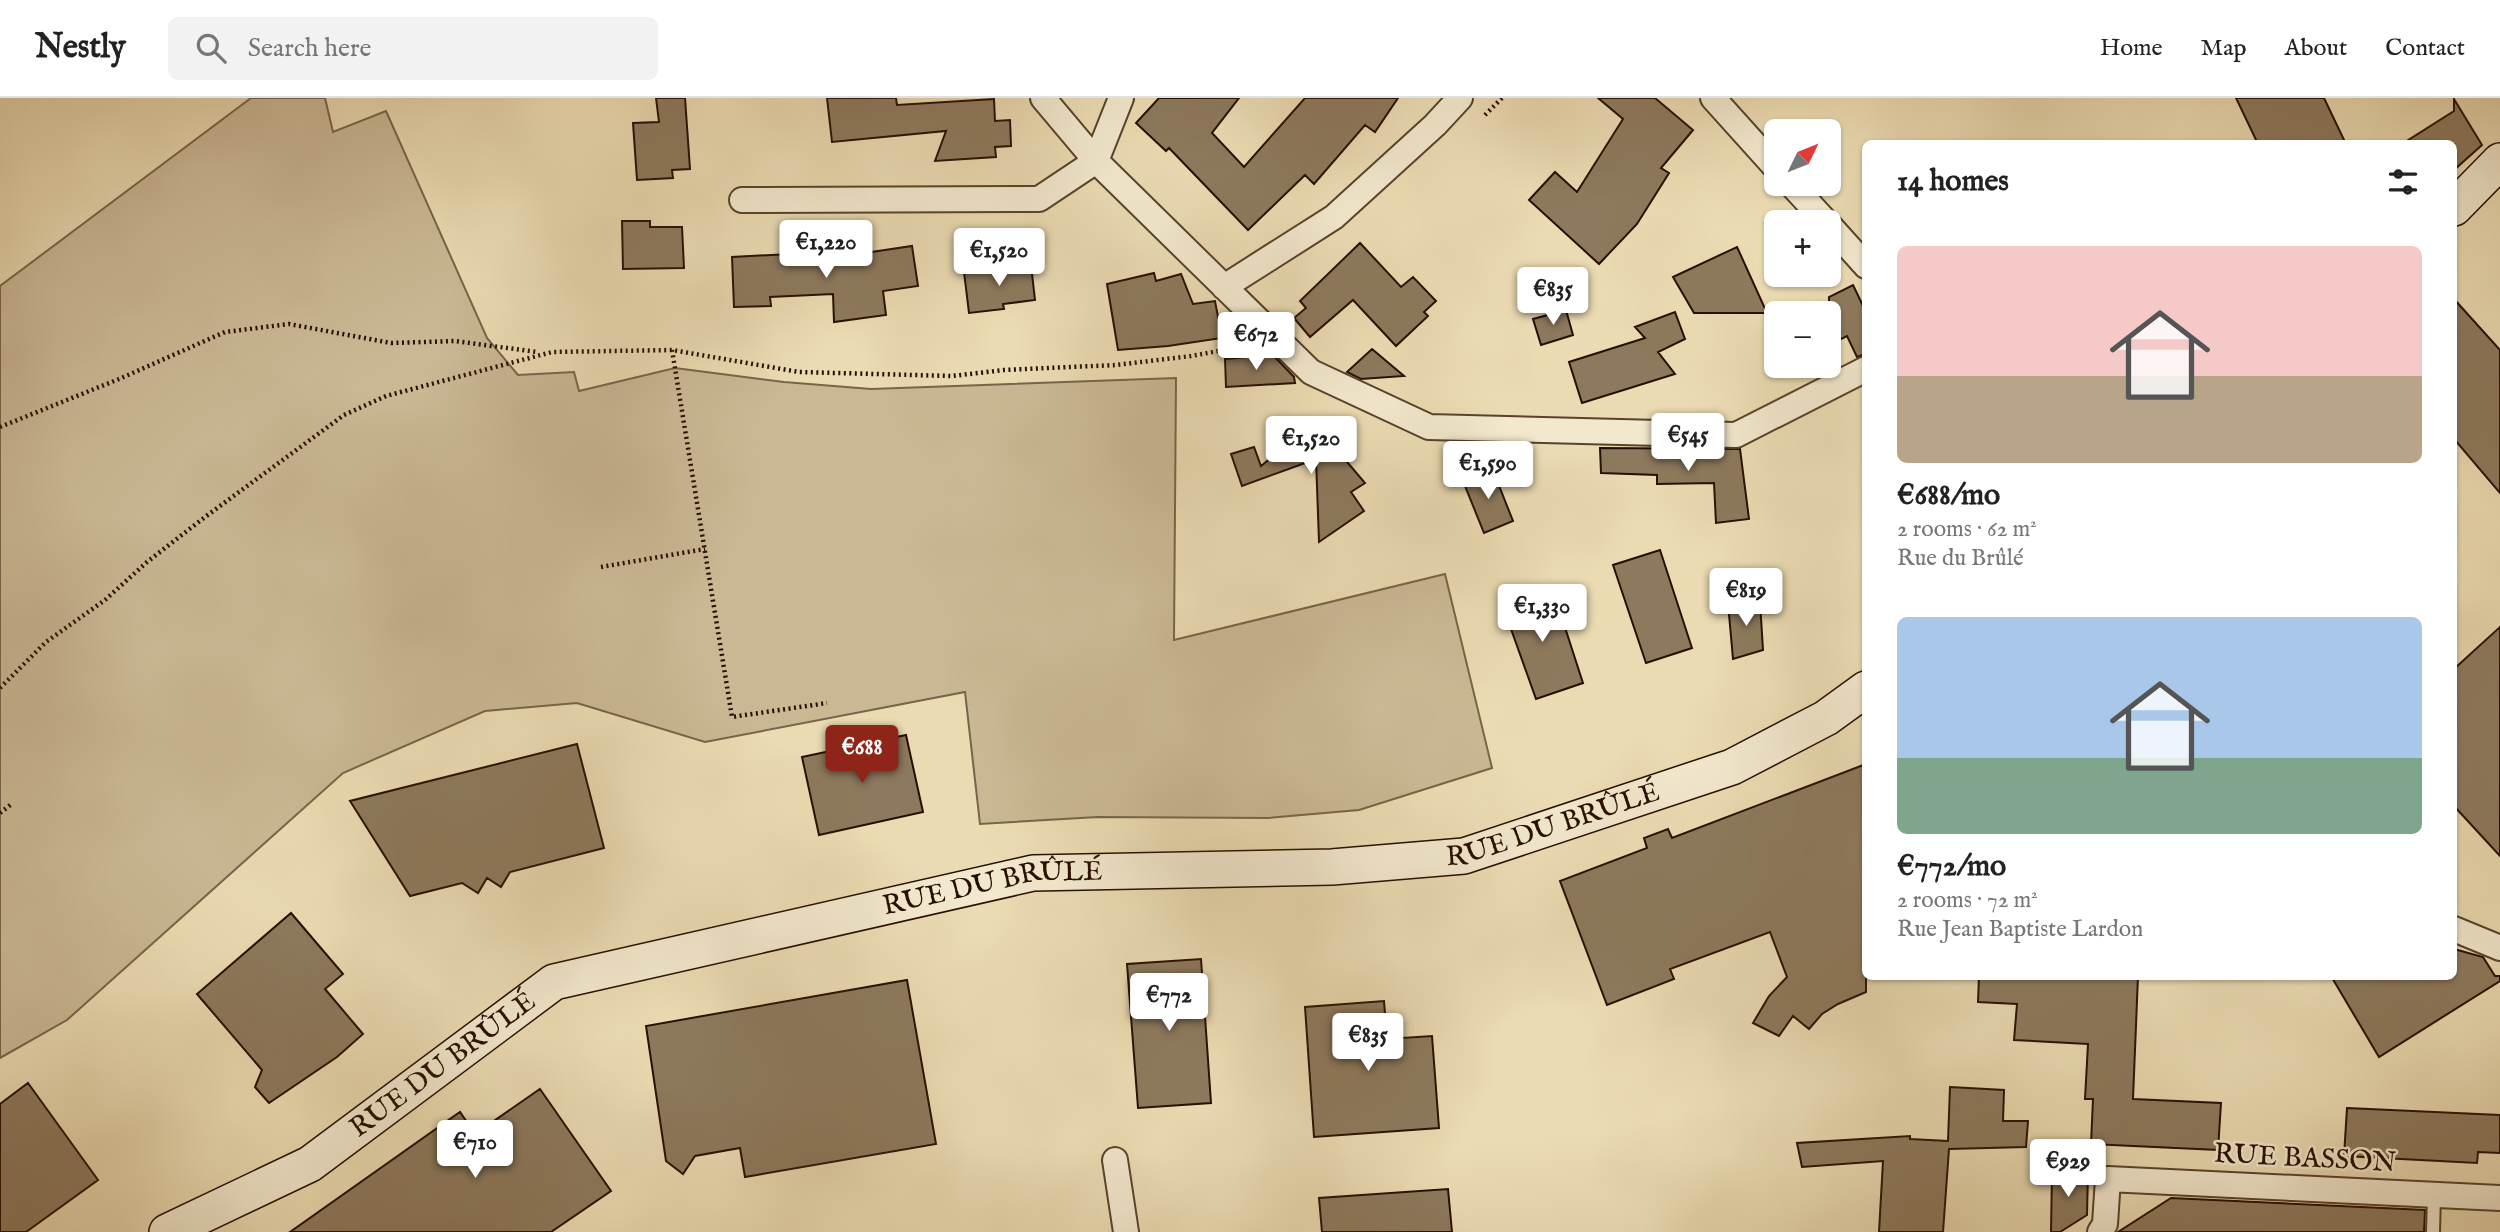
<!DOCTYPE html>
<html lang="en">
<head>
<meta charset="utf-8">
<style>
	:root { --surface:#fff; --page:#f2f2f2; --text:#222; --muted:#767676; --line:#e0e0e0; --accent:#8f2418 }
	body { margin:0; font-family:"IM FELL English",serif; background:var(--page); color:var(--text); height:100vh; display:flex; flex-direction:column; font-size:26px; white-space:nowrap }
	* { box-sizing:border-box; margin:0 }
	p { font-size:23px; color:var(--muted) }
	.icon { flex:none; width:38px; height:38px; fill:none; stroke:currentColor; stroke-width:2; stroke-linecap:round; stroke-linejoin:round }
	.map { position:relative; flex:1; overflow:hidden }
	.panel { position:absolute; left:1862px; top:42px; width:595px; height:840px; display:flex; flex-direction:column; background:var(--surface); border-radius:10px; box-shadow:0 2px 5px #0004 }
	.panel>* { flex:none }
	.needle { width:46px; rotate:47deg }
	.tools { position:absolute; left:1764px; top:21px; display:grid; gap:14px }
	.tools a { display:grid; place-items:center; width:77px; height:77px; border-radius:10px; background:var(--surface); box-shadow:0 2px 5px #0004; font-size:35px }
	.price { position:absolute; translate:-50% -60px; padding:0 16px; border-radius:7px; background:#fff; color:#222; font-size:23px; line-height:46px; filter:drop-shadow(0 2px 4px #0008) }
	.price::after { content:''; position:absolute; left:50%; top:42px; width:21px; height:16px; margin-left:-10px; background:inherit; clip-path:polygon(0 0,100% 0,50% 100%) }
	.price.selected { background:var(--accent); color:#fff }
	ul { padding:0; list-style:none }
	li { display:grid; align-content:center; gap:14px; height:371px; padding:0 35px }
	li span { display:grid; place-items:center; height:217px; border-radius:10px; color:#555 }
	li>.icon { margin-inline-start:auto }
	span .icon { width:126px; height:126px; fill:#fffc; stroke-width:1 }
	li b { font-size:30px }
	h2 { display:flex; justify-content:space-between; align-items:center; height:84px; padding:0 35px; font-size:30px }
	header { display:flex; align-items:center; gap:42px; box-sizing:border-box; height:98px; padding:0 35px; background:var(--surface); border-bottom:2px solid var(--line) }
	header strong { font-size:33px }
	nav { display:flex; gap:38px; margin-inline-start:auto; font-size:24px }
	.search { width:490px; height:63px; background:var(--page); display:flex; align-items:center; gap:18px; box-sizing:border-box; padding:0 24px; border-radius:10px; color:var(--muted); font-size:26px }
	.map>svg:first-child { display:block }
	.green { fill:#cab894; stroke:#78644a; stroke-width:2 }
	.building { fill:#8d795d; stroke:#270f00; stroke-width:2 }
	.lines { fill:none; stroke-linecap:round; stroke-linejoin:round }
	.lane-casing { stroke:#58422c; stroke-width:16 }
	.street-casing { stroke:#58422c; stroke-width:28 }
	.secondary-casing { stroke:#270f00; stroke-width:38 }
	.path { stroke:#270f00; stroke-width:4.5; stroke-dasharray:2 3.5; stroke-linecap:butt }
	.lane { stroke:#f2e8cd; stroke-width:12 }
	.street { stroke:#f2e8cd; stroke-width:24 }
	.secondary { stroke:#f2e8cd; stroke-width:35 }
	.labels { text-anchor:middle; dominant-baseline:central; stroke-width:5; stroke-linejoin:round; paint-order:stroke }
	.street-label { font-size:28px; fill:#270f00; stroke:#f2e8cd }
</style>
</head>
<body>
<header>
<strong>Nestly</strong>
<div class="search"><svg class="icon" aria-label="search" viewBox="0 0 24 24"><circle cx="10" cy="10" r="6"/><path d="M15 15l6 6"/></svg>Search here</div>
<nav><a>Home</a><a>Map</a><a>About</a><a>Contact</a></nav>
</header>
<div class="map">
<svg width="2500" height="1134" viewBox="0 0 2500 1134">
	<rect width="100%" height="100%" fill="#ebdbb2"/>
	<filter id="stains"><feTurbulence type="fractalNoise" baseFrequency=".00286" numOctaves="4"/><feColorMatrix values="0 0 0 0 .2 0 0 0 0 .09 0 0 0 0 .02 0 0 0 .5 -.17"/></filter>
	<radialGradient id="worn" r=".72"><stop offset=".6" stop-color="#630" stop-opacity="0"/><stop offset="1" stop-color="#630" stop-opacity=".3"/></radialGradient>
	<path class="green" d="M 251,0 L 325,0 L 333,34 L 386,13 L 487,240 L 518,277 L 574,274 L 579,293 L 675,270 L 784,284 L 871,291 L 1176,280 L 1174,542 L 1445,476 L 1492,670 L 1359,712 L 1268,720 L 1098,719 L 980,726 L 965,594 L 705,644 L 577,605 L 485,613 L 343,675 L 67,922 L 0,960 L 0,188 Z"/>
	<path class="building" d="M 656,0 L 685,0 L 690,71 L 672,72 L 673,80 L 637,82 L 633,25 L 659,24 Z
		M 827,0 L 896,0 L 897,7 L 994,1 L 995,23 L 1010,22 L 1011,48 L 995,49 L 996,59 L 935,63 L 946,33 L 832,44 Z
		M 1159,0 L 1239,0 L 1212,35 L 1244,69 L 1305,0 L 1398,0 L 1375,34 L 1365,27 L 1314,86 L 1305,77 L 1248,132 L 1169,50 L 1166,53 L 1136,25 Z
		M 1598,0 L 1655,0 L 1693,32 L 1661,70 L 1669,75 L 1637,126 L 1599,166 L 1529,102 L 1555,74 L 1577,94 L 1623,21 Z
		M 2236,0 L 2324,0 L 2346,46 L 2258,46 Z
		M 2454,1 L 2482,47 L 2454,72 L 2454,46 L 2402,46 L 2454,13 Z
		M 622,123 L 650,123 L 650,129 L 682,129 L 684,170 L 623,171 Z
		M 1360,145 L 1401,189 L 1413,179 L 1436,203 L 1424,214 L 1428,218 L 1396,248 L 1353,202 L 1310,239 L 1294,220 L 1306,210 L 1300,203 Z
		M 912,148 L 918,188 L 883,193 L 886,217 L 834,224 L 833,196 L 770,199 L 771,208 L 734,209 L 732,159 L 810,155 L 811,163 Z
		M 1737,149 L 1767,215 L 1694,215 L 1673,179 Z
		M 1031,167 L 1035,202 L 1003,206 L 1004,211 L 969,215 L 964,174 Z
		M 1154,175 L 1156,183 L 1181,176 L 1193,206 L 1215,203 L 1222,240 L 1168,248 L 1118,252 L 1107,186 Z
		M 1853,187 L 1866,214 L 1866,256 L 1857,259 L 1847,238 L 1829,247 L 1829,199 Z
		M 2454,201 L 2500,252 L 2500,395 L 2454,341 Z
		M 1566,212 L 1573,237 L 1541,247 L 1533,221 Z
		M 1675,214 L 1685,241 L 1658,254 L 1675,276 L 1582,305 L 1569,264 L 1645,240 L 1635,229 Z
		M 1372,251 L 1404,278 L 1361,281 L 1347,274 Z
		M 1273,257 L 1294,279 L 1295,285 L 1226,289 L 1225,261 Z
		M 1314,325 L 1365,385 L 1351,394 L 1364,413 L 1319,444 L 1316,361 L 1242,388 L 1231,356 L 1254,349 L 1261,368 Z
		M 1600,350 L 1740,351 L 1749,421 L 1716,425 L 1714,385 L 1657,386 L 1657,377 L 1601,375 Z
		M 1492,370 L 1513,423 L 1484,435 L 1463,383 Z
		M 1660,452 L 1692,550 L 1646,565 L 1613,467 Z
		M 1539,491 L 1548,514 L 1559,511 L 1583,585 L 1536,601 L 1501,503 Z
		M 1760,504 L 1763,552 L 1733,561 L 1728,505 Z
		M 2500,529 L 2500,758 L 2454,708 L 2454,571 Z
		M 906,637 L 923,714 L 819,737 L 802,659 Z
		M 577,646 L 604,750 L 510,774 L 501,789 L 487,780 L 478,795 L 462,785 L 410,798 L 350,703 Z
		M 1866,666 L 1866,894 L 1838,906 L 1822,916 L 1809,931 L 1793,918 L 1779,938 L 1753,925 L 1769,898 L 1787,879 L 1770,834 L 1670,871 L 1674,881 L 1607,907 L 1560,783 L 1647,750 L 1644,740 L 1668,731 L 1672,740 Z
		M 291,815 L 343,876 L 325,891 L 363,936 L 337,959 L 269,1005 L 255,989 L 262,972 L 197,896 Z
		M 2454,851 L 2483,859 L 2495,878 L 2500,878 L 2500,883 L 2379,959 L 2331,878 L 2454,878 Z
		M 1201,861 L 1211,1005 L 1138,1010 L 1127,866 Z
		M 1979,878 L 2091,881 L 2091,878 L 2138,878 L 2133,1001 L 2221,1005 L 2218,1052 L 2091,1046 L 2093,1001 L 2085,1001 L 2088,946 L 2014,942 L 2017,906 L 1978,904 Z
		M 907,882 L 936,1046 L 745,1079 L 740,1050 L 695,1058 L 683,1076 L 666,1063 L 646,928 Z
		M 1384,903 L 1387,941 L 1432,938 L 1439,1030 L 1314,1039 L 1305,909 Z
		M 28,985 L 98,1082 L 26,1134 L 0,1134 L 0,1006 Z
		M 1950,989 L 2004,992 L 2003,1023 L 2028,1023 L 2026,1049 L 1949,1051 L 1943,1134 L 1879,1134 L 1883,1063 L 1802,1069 L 1797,1045 L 1910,1038 L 1910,1041 L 1948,1043 Z
		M 540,991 L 611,1093 L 551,1134 L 290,1134 L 460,1014 L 475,1036 Z
		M 2347,1010 L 2500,1017 L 2500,1055 L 2478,1054 L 2477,1065 L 2344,1058 Z
		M 2052,1073 L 2088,1075 L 2087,1117 L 2060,1134 L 2051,1134 Z
		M 1448,1091 L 1452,1134 L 1322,1134 L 1319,1100 Z
		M 2171,1100 L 2425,1112 L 2424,1134 L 2118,1134 Z"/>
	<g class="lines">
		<g class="lane-casing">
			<path id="lane" d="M 2064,1054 L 2081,1057 L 2108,1081
				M 2433,1134 L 2434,1097"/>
		</g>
		<g class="street-casing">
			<path id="street" d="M 1043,0 L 1096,63 L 1311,274 L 1429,329 L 1736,337 L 1866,271
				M 1713,0 L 1776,70
				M 1096,63 L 1121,0
				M 1791,86 L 1826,124
				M 742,102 L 1039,101 L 1096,63
				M 1829,127 L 1866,168
				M 1224,189 L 1334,119 L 1435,27 L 1460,0
				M 2454,831 L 2500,850
				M 1115,1062 L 1126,1134
				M 2100,1134 L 2105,1126 L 2108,1081 L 2500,1100"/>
		</g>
		<g class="secondary-casing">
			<g id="secondary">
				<path d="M 2454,110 L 2500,63"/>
				<path id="s1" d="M 167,1134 L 310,1066 L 554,884 L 1033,775 L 1332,769 L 1464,758 L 1732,669 L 1826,620 L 1866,591"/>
			</g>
		</g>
		<path class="path" d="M 1485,17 L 1502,0
			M 672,252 L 732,619 L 827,605
			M 0,329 L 119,281 L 225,234 L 289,226 L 391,245 L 455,243 L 537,254
			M 601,469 L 705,451
			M 0,590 L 46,544 L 105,502 L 147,464 L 205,419 L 344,317 L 386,298 L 552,254 L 672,252 L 799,274 L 952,278 L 1004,272 L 1116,267 L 1191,258 L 1246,248
			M 0,715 L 13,705"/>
		<use href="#lane" class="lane"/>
		<use href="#street" class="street"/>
		<use href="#secondary" class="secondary"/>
	</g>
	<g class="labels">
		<g class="street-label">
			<text stroke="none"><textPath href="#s1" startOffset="1479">RUE DU BRÛLÉ</textPath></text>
			<text stroke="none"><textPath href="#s1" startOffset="912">RUE DU BRÛLÉ</textPath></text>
			<text stroke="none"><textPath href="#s1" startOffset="324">RUE DU BRÛLÉ</textPath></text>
			<text transform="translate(2305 1061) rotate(3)">RUE BASSON</text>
		</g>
	</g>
	<rect width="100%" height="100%" filter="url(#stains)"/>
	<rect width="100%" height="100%" fill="url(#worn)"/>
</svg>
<div class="tools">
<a><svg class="needle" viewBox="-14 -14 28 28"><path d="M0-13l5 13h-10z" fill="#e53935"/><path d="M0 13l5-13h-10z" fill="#767676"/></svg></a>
<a>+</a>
<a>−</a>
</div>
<b class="price" style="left:826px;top:182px">€1,220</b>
<b class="price" style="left:999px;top:190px">€1,520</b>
<b class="price" style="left:1553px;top:229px">€835</b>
<b class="price" style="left:1256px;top:274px">€672</b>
<b class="price" style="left:1688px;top:375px">€545</b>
<b class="price" style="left:1311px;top:378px">€1,520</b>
<b class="price" style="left:1488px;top:403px">€1,590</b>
<b class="price" style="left:1746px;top:530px">€819</b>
<b class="price" style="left:1542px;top:546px">€1,330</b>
<b class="price selected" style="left:862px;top:687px">€688</b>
<b class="price" style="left:1169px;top:935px">€772</b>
<b class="price" style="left:1368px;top:975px">€835</b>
<b class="price" style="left:475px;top:1082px">€710</b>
<b class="price" style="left:2068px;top:1101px">€929</b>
<section class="panel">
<h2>14 homes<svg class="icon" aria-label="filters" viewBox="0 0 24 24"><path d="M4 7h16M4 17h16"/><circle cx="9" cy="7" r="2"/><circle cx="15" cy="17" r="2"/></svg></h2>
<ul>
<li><span style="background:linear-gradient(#f6c9c9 60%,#b9a48a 0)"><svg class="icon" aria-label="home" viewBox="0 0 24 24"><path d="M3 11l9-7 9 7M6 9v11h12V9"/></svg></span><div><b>€688/mo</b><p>2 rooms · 62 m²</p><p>Rue du Brûlé</p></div></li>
<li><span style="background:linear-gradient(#a9c7e8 65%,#7fa58c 0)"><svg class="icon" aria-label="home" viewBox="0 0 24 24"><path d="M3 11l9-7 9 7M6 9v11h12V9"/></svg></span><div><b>€772/mo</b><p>2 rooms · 72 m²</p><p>Rue Jean Baptiste Lardon</p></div></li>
</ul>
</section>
</div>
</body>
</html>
